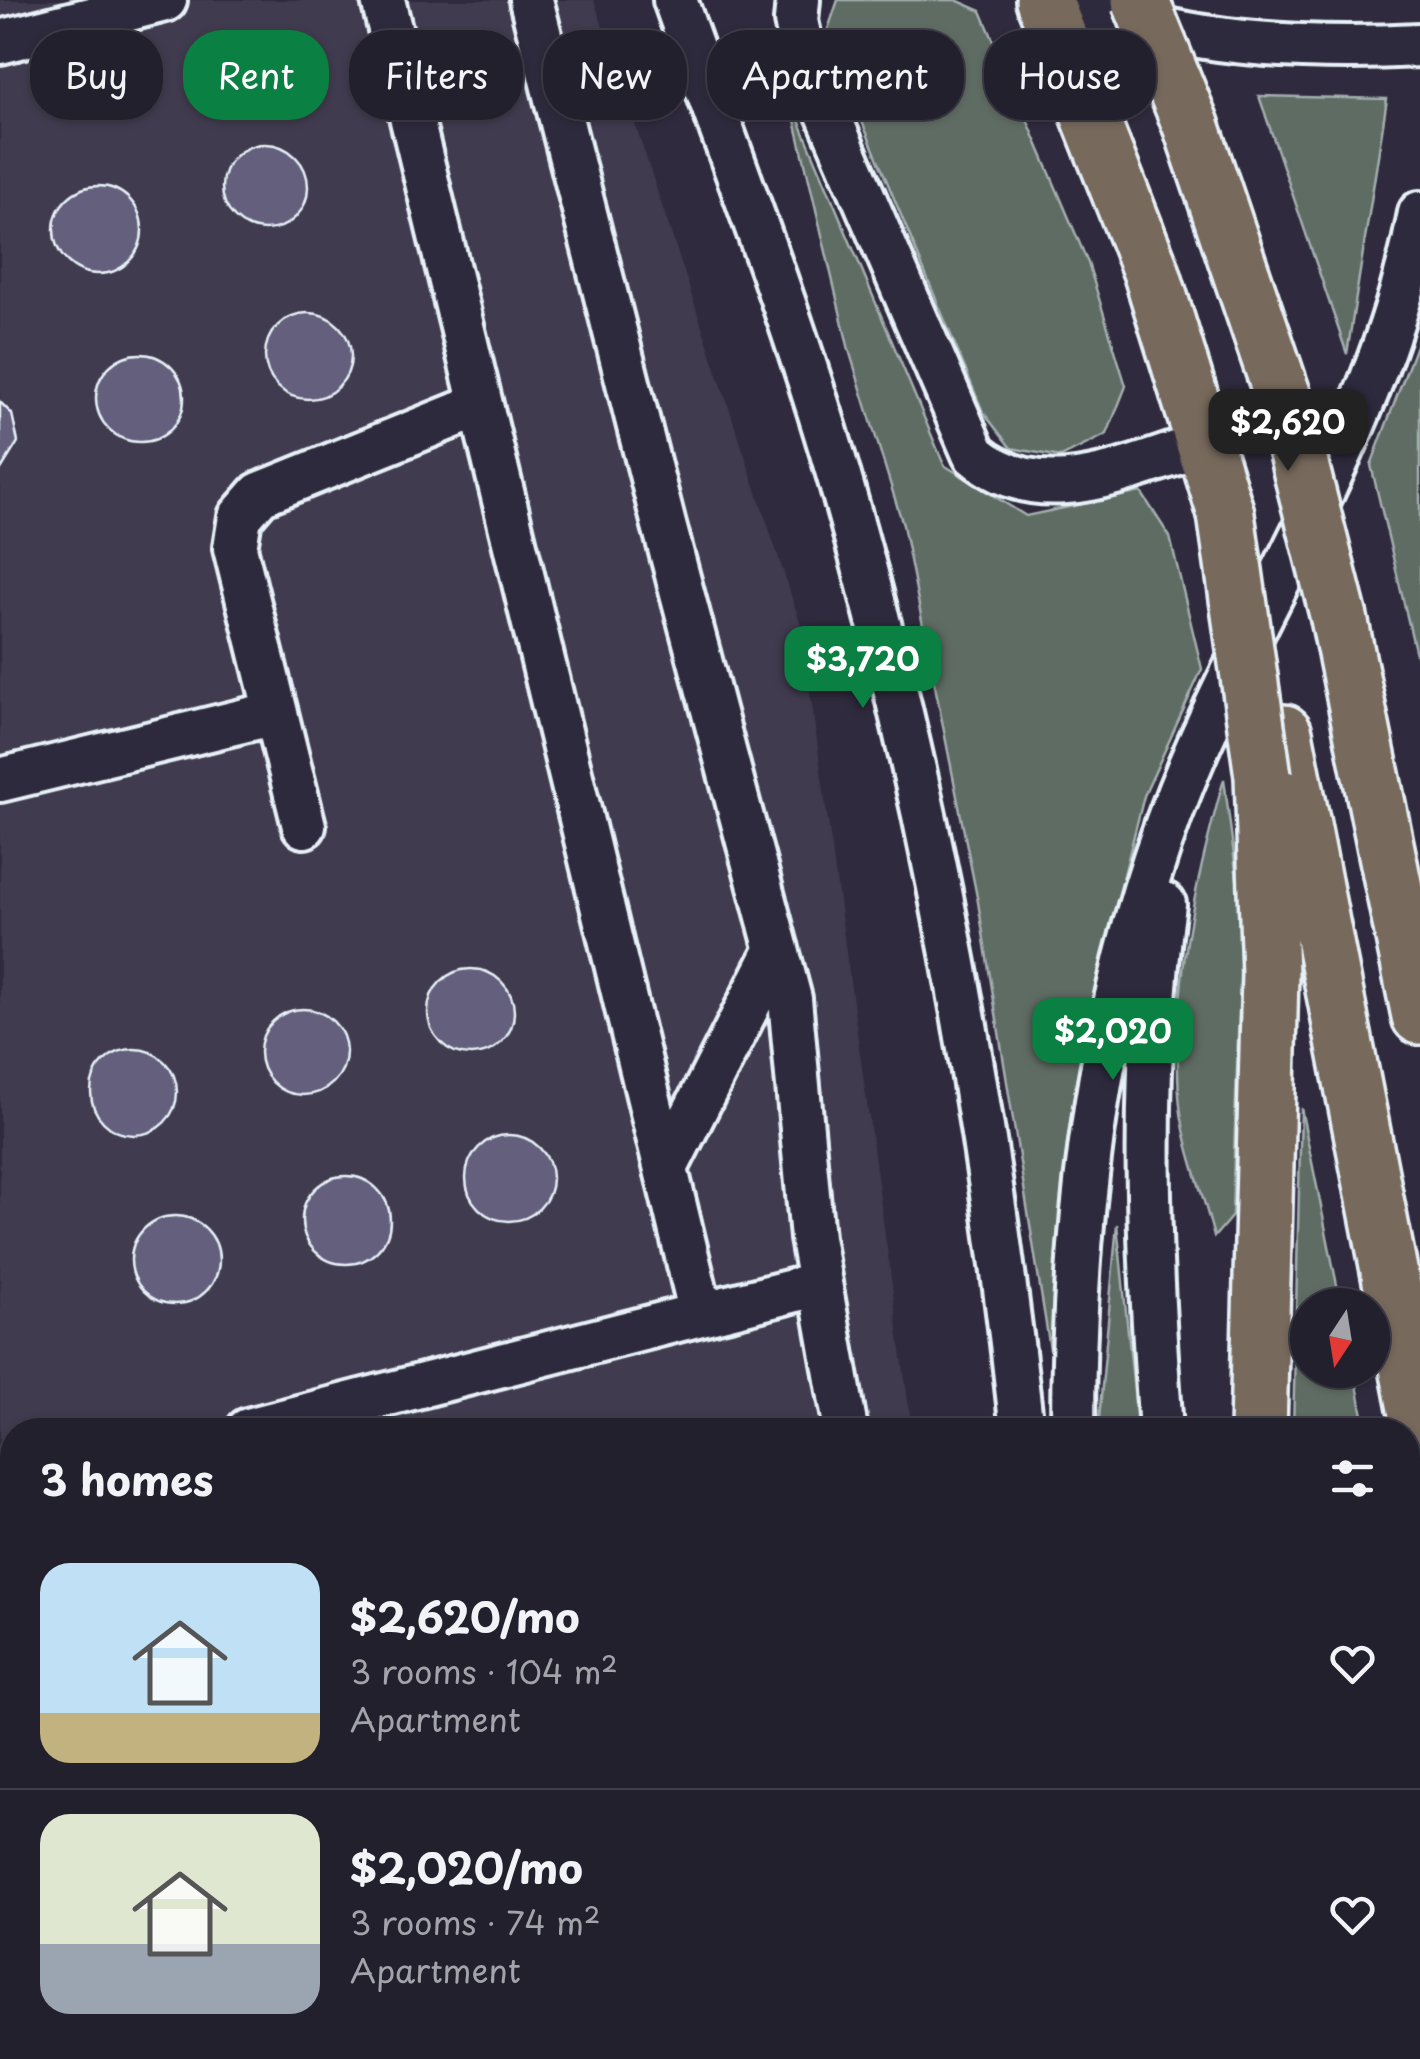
<!DOCTYPE html>
<html lang="en">
<head>
<meta charset="utf-8">
<style>
	:root { --surface:#23202e; --page:#2f2d3a; --text:#f1f3f6; --muted:#a3a3aa; --line:#403e4a; --accent:#0b8043 }
	body { margin:0; font-family:"Playpen Sans",sans-serif; background:var(--page); color:var(--text); height:100vh; display:flex; flex-direction:column; font-size:38px; white-space:nowrap }
	* { box-sizing:border-box; margin:0 }
	p { font-size:32px; color:var(--muted) }
	.icon { flex:none; width:55px; height:55px; fill:none; stroke:currentColor; stroke-width:2; stroke-linecap:round; stroke-linejoin:round }
	.map { position:relative; flex:1; overflow:hidden }
	.drawer { position:absolute; left:0px; top:1418px; width:1420px; height:642px; display:flex; flex-direction:column; background:var(--surface); border-radius:40px 40px 0 0; box-shadow:0 2px 8px #0004,0 0 0 2px var(--line) }
	.drawer>* { flex:none }
	.hud { position:absolute; left:30px; top:30px; width:1360px; height:90px; display:flex; gap:20px }
	.needle { width:65px; rotate:192deg }
	.controls { position:absolute; left:1290px; top:1288px; display:grid; gap:20px }
	.controls a { display:grid; place-items:center; width:100px; height:100px; border-radius:50%; background:var(--surface); box-shadow:0 2px 8px #0004,0 0 0 2px var(--line); font-size:50px }
	.price { position:absolute; translate:-50% -85px; padding:0 22px; border-radius:20px; background:var(--accent); color:#fff; font-size:32px; line-height:65px; filter:drop-shadow(0 2px 5px #0008) }
	.price::after { content:''; position:absolute; left:50%; top:60px; width:30px; height:22px; margin-left:-15px; background:inherit; clip-path:polygon(0 0,100% 0,50% 100%) }
	.price.current { background:#222; color:#fff }
	ul { padding:0; list-style:none }
	li { display:flex; align-items:center; gap:30px; height:250px; padding:0 40px }
	li+li { border-top:2px solid var(--line) }
	li span { display:grid; place-items:center; flex:none; width:280px; height:200px; border-radius:30px; color:#555 }
	li>.icon { margin-inline-start:auto }
	span .icon { width:120px; height:120px; fill:#fffc; stroke-width:1 }
	li b { font-size:42px }
	h2 { display:flex; justify-content:space-between; align-items:center; height:120px; padding:0 40px; font-size:42px }
	.pill { padding:0 35px; border-radius:40px; background:var(--surface); box-shadow:0 2px 8px #0004,0 0 0 2px var(--line); font-size:35px; line-height:90px }
	.pill.current { background:var(--accent); color:#fff }
	.map>svg:first-child { display:block }
	.built { fill:#3f3a50 }
	.green { fill:#5e6c63; stroke:#a3aeae; stroke-width:2.5 }
	.building { fill:#645e7c; stroke:#e8f1f8; stroke-width:2.5 }
	.lines { fill:none; stroke-linecap:round; stroke-linejoin:round }
	.minor-casing { stroke:#e8f1f8; stroke-width:50 }
	.highway-casing { stroke:#e8f1f8; stroke-width:62 }
	.minor { stroke:#2f2a3d; stroke-width:42 }
	.highway { stroke:#77695c; stroke-width:55 }
	.highway-bridge-casing { stroke:#e8f1f8; stroke-width:62; stroke-linecap:butt }
	.highway-bridge { stroke:#77695c; stroke-width:55 }
</style>
</head>
<body>
<div class="map">
<svg width="1420" height="2059" viewBox="0 0 1420 2059">
	<rect width="100%" height="100%" fill="#2f2a3d"/>
	<filter id="ink" filterUnits="userSpaceOnUse"><feTurbulence type="fractalNoise" baseFrequency=".01" numOctaves="2"/><feDisplacementMap in="SourceGraphic" scale="20" xChannelSelector="R" yChannelSelector="G"/><feConvolveMatrix kernelMatrix="1 2 1 2 8 2 1 2 1" color-interpolation-filters="sRGB"/></filter>
	<g filter="url(#ink)">
		<path class="built" d="M 0,0 L 594,0 L 801,625 L 912,1430 L 12,1430 L 12,2048 L 981,2048 L 983,2059 L 0,2059 Z"/>
		<path class="green" d="M 838,0 L 956,0 L 981,11 L 1088,263 L 1126,386 L 1107,434 L 1061,457 L 1011,448 L 983,412 L 826,35 Z
			M 1259,96 L 1387,99 L 1347,354 Z
			M 790,99 L 944,465 L 1026,516 L 1141,492 L 1170,537 L 1202,669 L 1144,796 L 1091,1005 L 1050,1349 L 978,902 L 903,525 L 849,350 Z
			M 1420,335 L 1420,671 L 1371,465 Z
			M 1224,779 L 1242,917 L 1232,1216 L 1214,1237 C 1203,1192 1182,1142 1179,1095 C 1172,987 1195,882 1224,779 Z
			M 1301,1108 L 1341,1305 L 1308,1305 L 1308,1370 L 1354,1370 L 1366,1430 L 1293,1430 Z
			M 1117,1224 L 1138,1430 L 1098,1430 Z
			M 1408,1633 L 1420,1695 L 1420,2059 L 1341,2059 L 1338,2048 L 1408,2048 Z
			M 1147,2048 L 1249,2048 L 1252,2059 L 1148,2059 Z"/>
		<path class="building" d="M222 187a43 43 0 1 1 86 0a43 43 0 1 1-86 0Z
			M54 230a44 44 0 1 1 88 0a44 44 0 1 1-88 0Z
			M265 356a43 43 0 1 1 86 0a43 43 0 1 1-86 0Z
			M96 398a44 44 0 1 1 88 0a44 44 0 1 1-88 0Z
			M 0,402 L 12,414 L 18,442 L 0,471 Z
			M428 1012a43 43 0 1 1 86 0a43 43 0 1 1-86 0Z
			M260 1052a43 43 0 1 1 86 0a43 43 0 1 1-86 0Z
			M91 1092a43 43 0 1 1 86 0a43 43 0 1 1-86 0Z
			M466 1178a43 43 0 1 1 86 0a43 43 0 1 1-86 0Z
			M302 1220a44 44 0 1 1 88 0a44 44 0 1 1-88 0Z
			M131 1260a44 44 0 1 1 88 0a44 44 0 1 1-88 0Z
			M 632,2048 L 699,2048 L 703,2059 L 627,2059 Z"/>
		<g class="lines">
			<g class="minor-casing">
				<path id="minor" d="M 383,0 L 701,1314 L 820,1284
					M 531,0 L 664,525 L 790,999 L 812,1238 L 846,1430
					M 675,0 C 733,164 797,327 844,494 C 931,799 988,1115 1022,1430
					M 798,0 L 796,21 L 804,58 L 974,454 C 1042,513 1130,466 1205,444
					M 1067,0 C 1178,45 1302,51 1420,45
					M 0,42 L 165,0
					M 0,780 L 275,713
					M 304,826 L 235,548 L 240,517 L 260,494 L 481,405
					M 666,1168 L 777,949
					M 248,1430 L 701,1314
					M 1073,1430 C 1073,1201 1104,960 1197,749 C 1274,574 1386,405 1420,213
					M 1161,1430 C 1148,1255 1140,1078 1164,904
					M 0,1493 L 12,1490
					M 12,1909 L 2,1911 L 12,1943
					M 47,2048 L 51,2059
					M 1088,2048 L 1089,2059
					M 1272,2048 L 1277,2059
					M 865,2059 L 866,2048"/>
			</g>
			<g class="highway-casing">
				<path id="highway" d="M 1044,0 L 1151,271 L 1226,514
					M 1191,125 L 1282,394
					M 1339,618 L 1420,1016
					M 1284,733 L 1420,1429
					M 1258,1430 L 1270,975 L 1263,776
					M 1309,2048 L 1313,2059"/>
			</g>
			<use href="#minor" class="minor"/>
			<use href="#highway" class="highway"/>
			<g class="highway-bridge-casing">
				<path id="highway-bridge" d="M 1140,0 L 1191,125
					M 1282,394 L 1339,618
					M 1226,514 L 1263,776"/>
			</g>
			<use href="#highway-bridge" class="highway-bridge"/>
		</g>
	</g>
</svg>
<div class="controls">
<a><svg class="needle" viewBox="-14 -14 28 28"><path d="M0-13l5 13h-10z" fill="#e53935"/><path d="M0 13l5-13h-10z" fill="#a3a3aa"/></svg></a>
</div>
<b class="price current" style="left:1288px;top:474px">$2,620</b>
<b class="price" style="left:863px;top:711px">$3,720</b>
<b class="price" style="left:1113px;top:1083px">$2,020</b>
<div class="hud">
<a class="pill">Buy</a>
<a class="pill current">Rent</a>
<a class="pill">Filters</a>
<a class="pill">New</a>
<a class="pill">Apartment</a>
<a class="pill">House</a>
</div>
<section class="drawer">
<h2>3 homes<svg class="icon" aria-label="filters" viewBox="0 0 24 24"><path d="M4 7h16M4 17h16"/><circle cx="9" cy="7" r="2"/><circle cx="15" cy="17" r="2"/></svg></h2>
<ul>
<li><span style="background:linear-gradient(#bfe0f5 75%,#c2b280 0)"><svg class="icon" aria-label="home" viewBox="0 0 24 24"><path d="M3 11l9-7 9 7M6 9v11h12V9"/></svg></span><div><b>$2,620/mo</b><p>3 rooms · 104 m²</p><p>Apartment</p></div><svg class="icon" aria-label="heart" viewBox="0 0 24 24"><path d="M12 20l-8-8c-3-5 5-10 8-4 3-6 11-1 8 4z"/></svg></li>
<li><span style="background:linear-gradient(#dfe7d0 65%,#9aa5b1 0)"><svg class="icon" aria-label="home" viewBox="0 0 24 24"><path d="M3 11l9-7 9 7M6 9v11h12V9"/></svg></span><div><b>$2,020/mo</b><p>3 rooms · 74 m²</p><p>Apartment</p></div><svg class="icon" aria-label="heart" viewBox="0 0 24 24"><path d="M12 20l-8-8c-3-5 5-10 8-4 3-6 11-1 8 4z"/></svg></li>
</ul>
</section>
</div>
</body>
</html>
